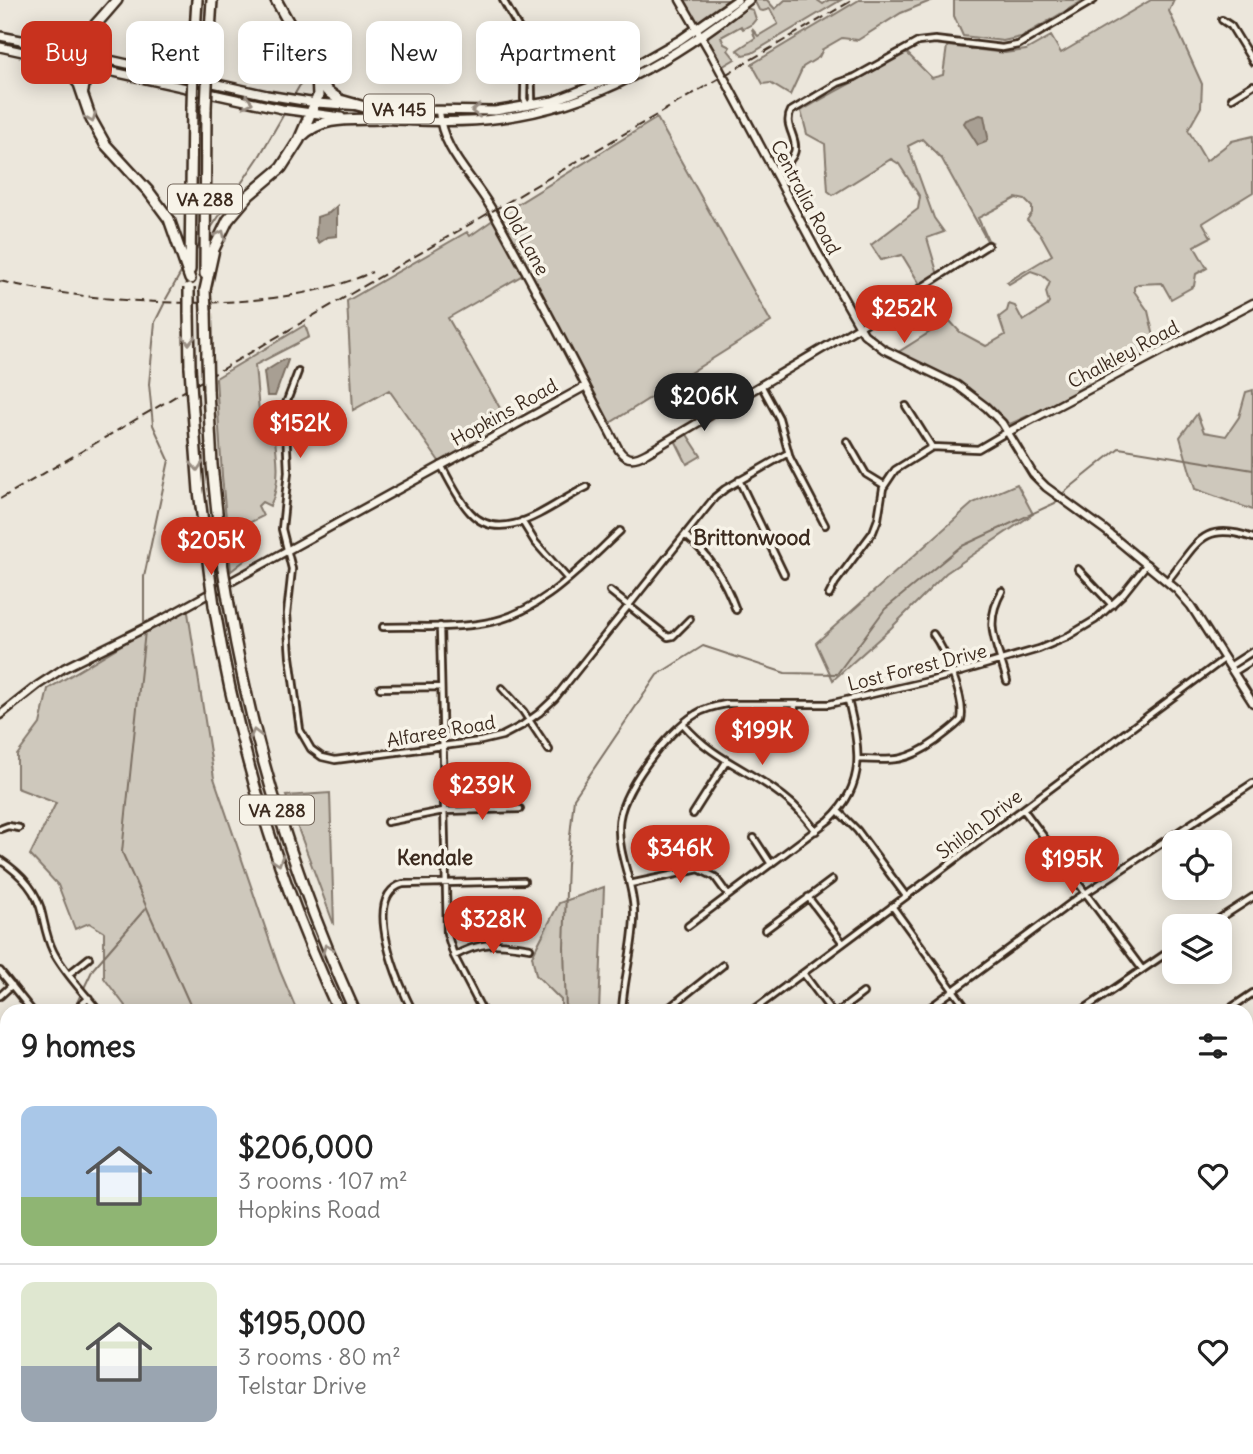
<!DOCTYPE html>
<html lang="en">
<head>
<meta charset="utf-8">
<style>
	:root { --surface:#fff; --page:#f2f2f2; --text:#222; --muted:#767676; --line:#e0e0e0; --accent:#c8321e }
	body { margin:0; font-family:Delius,sans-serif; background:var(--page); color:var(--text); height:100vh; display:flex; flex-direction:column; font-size:26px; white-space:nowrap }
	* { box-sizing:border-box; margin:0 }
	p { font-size:23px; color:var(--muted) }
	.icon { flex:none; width:38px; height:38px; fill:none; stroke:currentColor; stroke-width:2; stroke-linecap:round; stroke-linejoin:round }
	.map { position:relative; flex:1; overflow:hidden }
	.drawer { position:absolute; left:0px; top:1004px; width:1253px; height:450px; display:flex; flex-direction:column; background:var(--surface); border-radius:21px 21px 0 0; box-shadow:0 4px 18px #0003 }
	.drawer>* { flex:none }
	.top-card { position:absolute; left:21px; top:21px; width:700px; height:63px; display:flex; gap:14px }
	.tools { position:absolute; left:1162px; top:830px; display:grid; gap:14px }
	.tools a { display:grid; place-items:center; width:70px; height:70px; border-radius:14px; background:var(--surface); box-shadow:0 4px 18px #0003; font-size:35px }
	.price { position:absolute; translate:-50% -60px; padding:0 16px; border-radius:24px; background:var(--accent); color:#fff; font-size:23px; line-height:46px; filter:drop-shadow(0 2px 4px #0008) }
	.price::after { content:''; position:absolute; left:50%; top:42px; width:21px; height:16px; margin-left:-10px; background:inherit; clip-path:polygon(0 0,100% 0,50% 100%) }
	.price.selected { background:#222; color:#fff }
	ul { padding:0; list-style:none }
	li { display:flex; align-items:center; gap:21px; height:175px; padding:0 21px }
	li+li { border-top:2px solid var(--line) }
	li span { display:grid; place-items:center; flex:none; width:196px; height:140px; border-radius:14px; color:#555 }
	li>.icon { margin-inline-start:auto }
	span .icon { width:84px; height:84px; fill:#fffc; stroke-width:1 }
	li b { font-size:30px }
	h2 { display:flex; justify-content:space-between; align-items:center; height:84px; padding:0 21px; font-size:30px }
	.tag { padding:0 24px; border-radius:14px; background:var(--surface); box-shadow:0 4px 18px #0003; font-size:24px; line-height:63px }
	.tag.selected { background:var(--accent); color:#fff }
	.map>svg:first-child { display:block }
	.green { fill:#cec8bc; stroke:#84796d; stroke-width:2 }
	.water { fill:#a89f93; stroke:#7c7064; stroke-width:2 }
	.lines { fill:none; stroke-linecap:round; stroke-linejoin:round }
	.stream { stroke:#7c7064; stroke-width:2 }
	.street-casing { stroke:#3b2a1e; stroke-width:10 }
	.secondary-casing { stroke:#3b2a1e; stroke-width:11 }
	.primary-casing { stroke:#3b2a1e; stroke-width:12 }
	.highway-casing { stroke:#3b2a1e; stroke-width:14 }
	.street { stroke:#f7f3e8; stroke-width:4.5 }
	.secondary { stroke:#f7f3e8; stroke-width:6 }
	.primary { stroke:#f7f3e8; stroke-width:7 }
	.highway { stroke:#f7f3e8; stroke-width:9 }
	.rail { stroke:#3b2a1e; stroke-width:2; stroke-dasharray:10 5; stroke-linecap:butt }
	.highway-bridge-casing { stroke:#3b2a1e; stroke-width:14; stroke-linecap:butt }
	.highway-bridge { stroke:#f7f3e8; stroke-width:9 }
	.oneway { stroke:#998e83 }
	.labels { text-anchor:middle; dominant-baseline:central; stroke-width:7; stroke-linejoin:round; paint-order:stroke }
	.shield { fill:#f7f3e8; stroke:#73665b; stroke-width:2 }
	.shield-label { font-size:18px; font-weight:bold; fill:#3b2a1e }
	.street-label { font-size:19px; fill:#3b2a1e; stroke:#f7f3e8 }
	.neighbourhood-label { font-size:21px; font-weight:bold; fill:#3b2a1e; stroke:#f7f3e8 }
</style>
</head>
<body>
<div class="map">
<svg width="1253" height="1454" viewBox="0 0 1253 1454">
	<rect width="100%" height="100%" fill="#ece7dc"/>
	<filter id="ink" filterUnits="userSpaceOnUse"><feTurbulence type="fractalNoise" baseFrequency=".0143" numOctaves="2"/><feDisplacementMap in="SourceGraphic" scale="14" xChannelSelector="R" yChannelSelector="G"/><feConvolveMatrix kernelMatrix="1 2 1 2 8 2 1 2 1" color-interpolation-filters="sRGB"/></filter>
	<g filter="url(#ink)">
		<path class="green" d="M 683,0 L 733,0 L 701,22 L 694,20 Z
			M 754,0 L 767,0 L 775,9 L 785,0 L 817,0 L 823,4 L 829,0 L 841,0 L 752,53 L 743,55 L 737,50 L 755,38 L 752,29 L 758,36 L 778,24 L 770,9 L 763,11 L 759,10 Z
			M 859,0 L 933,0 L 901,13 L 858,40 L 842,38 L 823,49 L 819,57 L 803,67 L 790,95 L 770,83 L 763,84 L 752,64 Z
			M 954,0 L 1084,0 L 1021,37 L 1003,41 L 963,36 L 954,16 Z
			M 1151,0 L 1174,0 L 1169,11 L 1202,84 L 1201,107 L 1188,130 L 1206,161 L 1232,141 L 1253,136 L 1253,192 L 1203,223 L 1211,237 L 1194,246 L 1207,268 L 1196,274 L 1194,286 L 1171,299 L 1162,283 L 1138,284 L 1134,287 L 1134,291 L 1148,311 L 1155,341 L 1149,349 L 1152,355 L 1087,389 L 1010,424 L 968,387 L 897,353 L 949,320 L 960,332 L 986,346 L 1005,335 L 999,317 L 1007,311 L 1009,304 L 1015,306 L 1023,321 L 1047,306 L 1049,303 L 1046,292 L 1050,282 L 1042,275 L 1031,271 L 1009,284 L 1007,282 L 1052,255 L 1041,235 L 1027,220 L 1032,213 L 1032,207 L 1025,200 L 1016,198 L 978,218 L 988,240 L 992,242 L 989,244 L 942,159 L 922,139 L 908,146 L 934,218 L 944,232 L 927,238 L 938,275 L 921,286 L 902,255 L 881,260 L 871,245 L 918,209 L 920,197 L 899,164 L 891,159 L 833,195 L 828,191 L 825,144 L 807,134 L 801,111 C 836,90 872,73 907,53 L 932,78 L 943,75 L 947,46 L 1005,53 L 1026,50 L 1051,36 L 1061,53 Z
			M 746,8 L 753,10 L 756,19 L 752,24 L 743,29 L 741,26 L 721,37 L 724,44 L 730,47 L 728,50 L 735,59 L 723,66 L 708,39 L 709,33 Z
			M 657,118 L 771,322 L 610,423 L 530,271 L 448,318 L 508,422 L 441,464 L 389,390 L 353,410 L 347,301 L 467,232 L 470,236 L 500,215 Z
			M 305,325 L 309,337 L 255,365 L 260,423 L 273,427 C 277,452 282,482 270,506 L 262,502 L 258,506 L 263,516 L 239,528 L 248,558 L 231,571 L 222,476 L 216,378 Z
			M 1253,390 L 1253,510 L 1195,489 L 1180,437 L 1197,414 L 1204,432 L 1226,436 L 1239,417 L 1246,392 Z
			M 686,433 L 701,456 L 687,464 L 675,440 Z
			M 1017,484 L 1033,514 L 946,573 L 890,629 L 833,680 L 816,643 L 973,503 Z
			M 187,606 L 214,778 L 280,971 L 297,1011 L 129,1011 L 104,978 L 104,932 L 89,923 L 75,929 L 58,885 L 30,855 L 56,803 L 17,788 L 17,755 L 40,724 L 48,689 Z
			M 330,793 L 334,925 L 286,796 Z
			M 604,887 L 599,1011 L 561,1011 L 561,1000 L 536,975 L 532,956 L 559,903 Z
			M 445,1447 L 575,1447 L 579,1454 L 410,1454 Z"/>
		<path class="water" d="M 980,115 L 984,116 L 988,137 L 986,142 L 978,145 L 964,123 L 966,120 Z
			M 337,206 L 337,236 L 328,237 L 319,243 L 316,238 L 317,217 L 329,213 Z
			M 285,359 L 288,360 L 275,396 L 267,396 L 264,372 Z"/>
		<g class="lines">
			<path class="stream" d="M 320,73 L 339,61
				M 293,97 L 300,85 L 314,77
				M 209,231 L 259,157 L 285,112
				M 194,253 L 200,243
				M 166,299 L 183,269
				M 1062,494 L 1119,448 L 1253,470
				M 144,625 L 144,577 L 169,460 L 153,425 L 149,384 L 155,322 L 164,304
				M 145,631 L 122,852 L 191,1007 L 195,1012
				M 84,988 L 93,969 L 145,909
				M 75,1007 L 81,994
				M 566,1012 L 564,947 L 567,864 L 574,798 L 657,675 L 703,646 L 785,673 L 837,674 L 885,609 L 960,547 L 1055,503 L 1059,498
				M 0,1032 L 7,1030"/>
			<g class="street-casing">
				<path id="street" d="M 503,0 L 531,50 L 532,100 L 528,107
					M 1222,20 L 1231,26 L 1253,62
					M 1232,98 L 1253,85
					M 527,105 L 524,99 L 525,50 L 528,45
					M 774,172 C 817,148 779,132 791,111 L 838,83 L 855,77 L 918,42 L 935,40 L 1002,48 L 1018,45 L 1094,0
					M 860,327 L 988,245
					M 298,372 L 285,406 L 288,472 L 282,529 L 292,569 L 287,614 L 290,657 L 300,730 L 311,749 L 322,757 L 335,760 L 481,741 L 502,736 L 521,726 L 539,713 L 555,698 L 715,497 L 725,489 L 788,453
					M 761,385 L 779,418 L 790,458 L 825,525
					M 906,406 L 932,447
					M 847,441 L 866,474 L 884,485
					M 441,465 C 450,481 458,499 470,512 C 503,549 554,502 587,487
					M 739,480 L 784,574
					M 522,521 L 535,542 L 567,578
					M 685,535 C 710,555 725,580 736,610
					M 1078,569 L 1112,605
					M 1168,580 C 1197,544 1202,520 1253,538
					M 610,591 L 668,637 L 673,636 L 690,619
					M 1002,591 C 982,626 998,645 1007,681
					M 829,595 L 835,583 L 873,532 L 878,519 L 883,488 L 895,470 L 932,447 L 978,449 L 1007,432
					M 440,626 L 447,933 L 454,956 L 483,1012
					M 383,627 C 417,626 452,629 485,623 C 540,614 581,567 620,531
					M 1230,666 L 1253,651
					M 1234,672 L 1253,660
					M 380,688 L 441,687
					M 502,688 L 523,711 L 549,750
					M 683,724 C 715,762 755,771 790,802 C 800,810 808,821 816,831
					M 793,735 L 795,705
					M 858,759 C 892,761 907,762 936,741 C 944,734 954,728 961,720 C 966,701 945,650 933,634
					M 1023,809 L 1142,969
					M 838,811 L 857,830 L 906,896
					M 693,814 L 726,762
					M 387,822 L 443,811 L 520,809
					M 0,829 L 8,826 L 19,828
					M 754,838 L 771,864
					M 0,860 C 20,873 37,890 42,914 C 45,927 47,939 53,951 C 64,973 84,992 99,1012
					M 630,884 L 699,869 L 715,877 L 728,895
					M 808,897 L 843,943
					M 892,906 L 969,1012
					M 688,926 L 829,820 C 868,783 859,746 848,700
					M 1208,926 L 1253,897
					M 765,930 L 832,880
					M 454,956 C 483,940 498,943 530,948
					M 0,971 L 33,1012
					M 803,973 L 832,1012
					M 69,974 L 89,958
					M 0,996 L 12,985
					M 72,1012 L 89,998
					M 413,1012 C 400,987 360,896 403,884 L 524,881
					M 622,1012 C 623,978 635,945 634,911 C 633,882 618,855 619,826 C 619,793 667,731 696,714 C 705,708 715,706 726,704 L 829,704 L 933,680 L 1039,649 L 1065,638 L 1095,620 L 1123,594 L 1147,564
					M 664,1012 L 723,965
					M 751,1012 L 1224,659
					M 838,1012 L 863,993
					M 924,1012 L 1075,900 L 1253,783
					M 1080,1012 L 1174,948
					M 1225,1012 L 1253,993
					M 0,1101 L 7,1107
					M 1246,1132 L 1253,1121
					M 1246,1163 L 1253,1168
					M 1246,1281 L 1253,1290
					M 1246,1322 L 1253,1324
					M 203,1447 L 206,1454
					M 308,1447 L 308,1454
					M 698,1447 L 703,1454
					M 768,1447 L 768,1454
					M 897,1447 L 907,1454
					M 1038,1447 L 1042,1454
					M 1186,1447 L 1188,1454
					M 150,1454 L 168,1447
					M 965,1454 L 975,1447"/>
			</g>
			<g class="secondary-casing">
				<path id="secondary" d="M 680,0 L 713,57 L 816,250 L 864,334 L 883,349 L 957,385 L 986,407 L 1002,423 L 1033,474 L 1046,487 L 1105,530 L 1177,590 L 1191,606 L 1253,703
					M 439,111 C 442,151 472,175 491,208 C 536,288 577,369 619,450 C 627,462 636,459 647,453 L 859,327
					M 1008,432 L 1253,303
					M 0,715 L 38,685 L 64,668 L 163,619 L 586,386
					M 1246,1434 L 1253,1435
					M 1126,1454 L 1134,1447"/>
			</g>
			<g class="primary-casing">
				<path id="primary" d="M 0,36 L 26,41
					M 47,46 L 267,95 L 316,103 L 423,110 L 495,111 L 553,101 L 613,78 L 680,40 L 737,0
					M 0,47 L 282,109 L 341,117
					M 374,119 C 416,121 460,124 502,118 C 595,106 676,58 749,0"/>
			</g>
			<g class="highway-casing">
				<path id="highway" d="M 276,0 L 327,91 L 340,100 L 368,108
					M 23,41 C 79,48 81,42 117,0
					M 58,60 L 79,84 L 91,119 L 105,144 L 149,192 L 169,219 L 190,279
					M 208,63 L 212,0
					M 193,65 L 197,0
					M 83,91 L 89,48 L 95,29
					M 302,136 C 323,116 351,120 379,119
					M 190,270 L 192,107
					M 205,274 L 206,108
					M 205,290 L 214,249 L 228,220 L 249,195 L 281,168 L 299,140 L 318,96 L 317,75
					M 206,311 L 207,355
					M 189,313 L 190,367
					M 208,390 L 212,465 L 223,569
					M 192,398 L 199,491 L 210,577
					M 228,599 C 251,742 295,880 355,1012
					M 214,605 C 237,745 279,882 339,1012
					M 609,1447 L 613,1454
					M 634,1447 L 639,1454"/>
			</g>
			<use href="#street" class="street"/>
			<use href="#secondary" class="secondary"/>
			<use href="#primary" class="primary"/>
			<use href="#highway" class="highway"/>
			<path class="rail" d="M 0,281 C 105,306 273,317 372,272
				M 0,499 L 853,0"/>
			<g class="highway-bridge-casing">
				<path id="highway-bridge" d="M 192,107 L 193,65
					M 206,108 L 208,63
					M 189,288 L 189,313
					M 205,290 L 206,311
					M 207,355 L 208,390
					M 190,367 L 192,398
					M 223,569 L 228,599
					M 210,577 L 214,605"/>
			</g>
			<use href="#highway-bridge" class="highway-bridge"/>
		</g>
		<defs><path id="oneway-chevron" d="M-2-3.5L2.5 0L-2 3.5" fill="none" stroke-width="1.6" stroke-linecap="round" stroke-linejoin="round" transform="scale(1.75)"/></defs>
		<g class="oneway">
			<use href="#oneway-chevron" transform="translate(248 102) rotate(12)"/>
			<use href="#oneway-chevron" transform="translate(476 111) rotate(179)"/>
			<use href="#oneway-chevron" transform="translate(91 118) rotate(68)"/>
			<use href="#oneway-chevron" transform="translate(221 235) rotate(-65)"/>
			<use href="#oneway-chevron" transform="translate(189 340) rotate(90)"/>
			<use href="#oneway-chevron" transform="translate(197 466) rotate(86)"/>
			<use href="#oneway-chevron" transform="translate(255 734) rotate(-104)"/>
			<use href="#oneway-chevron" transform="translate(278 861) rotate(71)"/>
			<use href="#oneway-chevron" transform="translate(327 949) rotate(-113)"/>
		</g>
	</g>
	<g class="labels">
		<g class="shield">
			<rect x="364" y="94.5" width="70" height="29" rx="5"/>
			<rect x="168" y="184.5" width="74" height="29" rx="5"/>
			<rect x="240" y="795.5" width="74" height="29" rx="5"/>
		</g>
		<g class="shield-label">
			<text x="399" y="109">VA 145</text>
			<text x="205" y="199">VA 288</text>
			<text x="277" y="810">VA 288</text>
		</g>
		<g class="street-label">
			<text transform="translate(806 197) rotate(62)">Centralia Road</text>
			<text transform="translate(526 240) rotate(61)">Old Lane</text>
			<text transform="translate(1123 354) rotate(-28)">Chalkley Road</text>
			<text transform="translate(504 412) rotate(-29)">Hopkins Road</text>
			<text transform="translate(917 667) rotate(-14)">Lost Forest Drive</text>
			<text transform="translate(441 731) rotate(-10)">Alfaree Road</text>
			<text transform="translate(979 824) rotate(-37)">Shiloh Drive</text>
		</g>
		<g class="neighbourhood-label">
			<text x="752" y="537">Brittonwood</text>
			<text x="435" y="857">Kendale</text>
		</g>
	</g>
</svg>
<div class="tools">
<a><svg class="icon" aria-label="locate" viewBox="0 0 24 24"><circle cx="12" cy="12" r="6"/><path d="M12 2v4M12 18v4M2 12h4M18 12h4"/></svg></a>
<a><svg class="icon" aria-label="layers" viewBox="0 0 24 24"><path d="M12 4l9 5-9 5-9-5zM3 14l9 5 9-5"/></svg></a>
</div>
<b class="price" style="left:904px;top:345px">$252K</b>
<b class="price selected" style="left:704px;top:433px">$206K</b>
<b class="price" style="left:300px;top:460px">$152K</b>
<b class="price" style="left:211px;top:577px">$205K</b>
<b class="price" style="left:762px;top:767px">$199K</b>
<b class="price" style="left:482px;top:822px">$239K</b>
<b class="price" style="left:680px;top:885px">$346K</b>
<b class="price" style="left:1072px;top:896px">$195K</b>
<b class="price" style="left:493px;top:956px">$328K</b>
<div class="top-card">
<a class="tag selected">Buy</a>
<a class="tag">Rent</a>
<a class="tag">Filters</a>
<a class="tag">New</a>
<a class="tag">Apartment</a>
</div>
<section class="drawer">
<h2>9 homes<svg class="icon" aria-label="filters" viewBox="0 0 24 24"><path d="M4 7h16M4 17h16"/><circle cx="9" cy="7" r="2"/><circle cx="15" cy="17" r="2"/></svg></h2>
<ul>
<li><span style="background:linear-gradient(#a9c7e8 65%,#8fb573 0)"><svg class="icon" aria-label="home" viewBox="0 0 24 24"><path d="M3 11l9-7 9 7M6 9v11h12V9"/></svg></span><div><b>$206,000</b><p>3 rooms · 107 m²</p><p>Hopkins Road</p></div><svg class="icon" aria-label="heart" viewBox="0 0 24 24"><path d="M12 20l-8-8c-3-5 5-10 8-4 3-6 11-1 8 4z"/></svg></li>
<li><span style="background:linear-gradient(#dfe7d0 60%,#9aa5b1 0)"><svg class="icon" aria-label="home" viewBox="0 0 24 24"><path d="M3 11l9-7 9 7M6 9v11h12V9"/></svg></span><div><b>$195,000</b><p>3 rooms · 80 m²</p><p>Telstar Drive</p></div><svg class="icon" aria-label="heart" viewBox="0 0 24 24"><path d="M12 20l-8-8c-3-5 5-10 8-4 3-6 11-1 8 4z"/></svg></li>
</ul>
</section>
</div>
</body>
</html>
